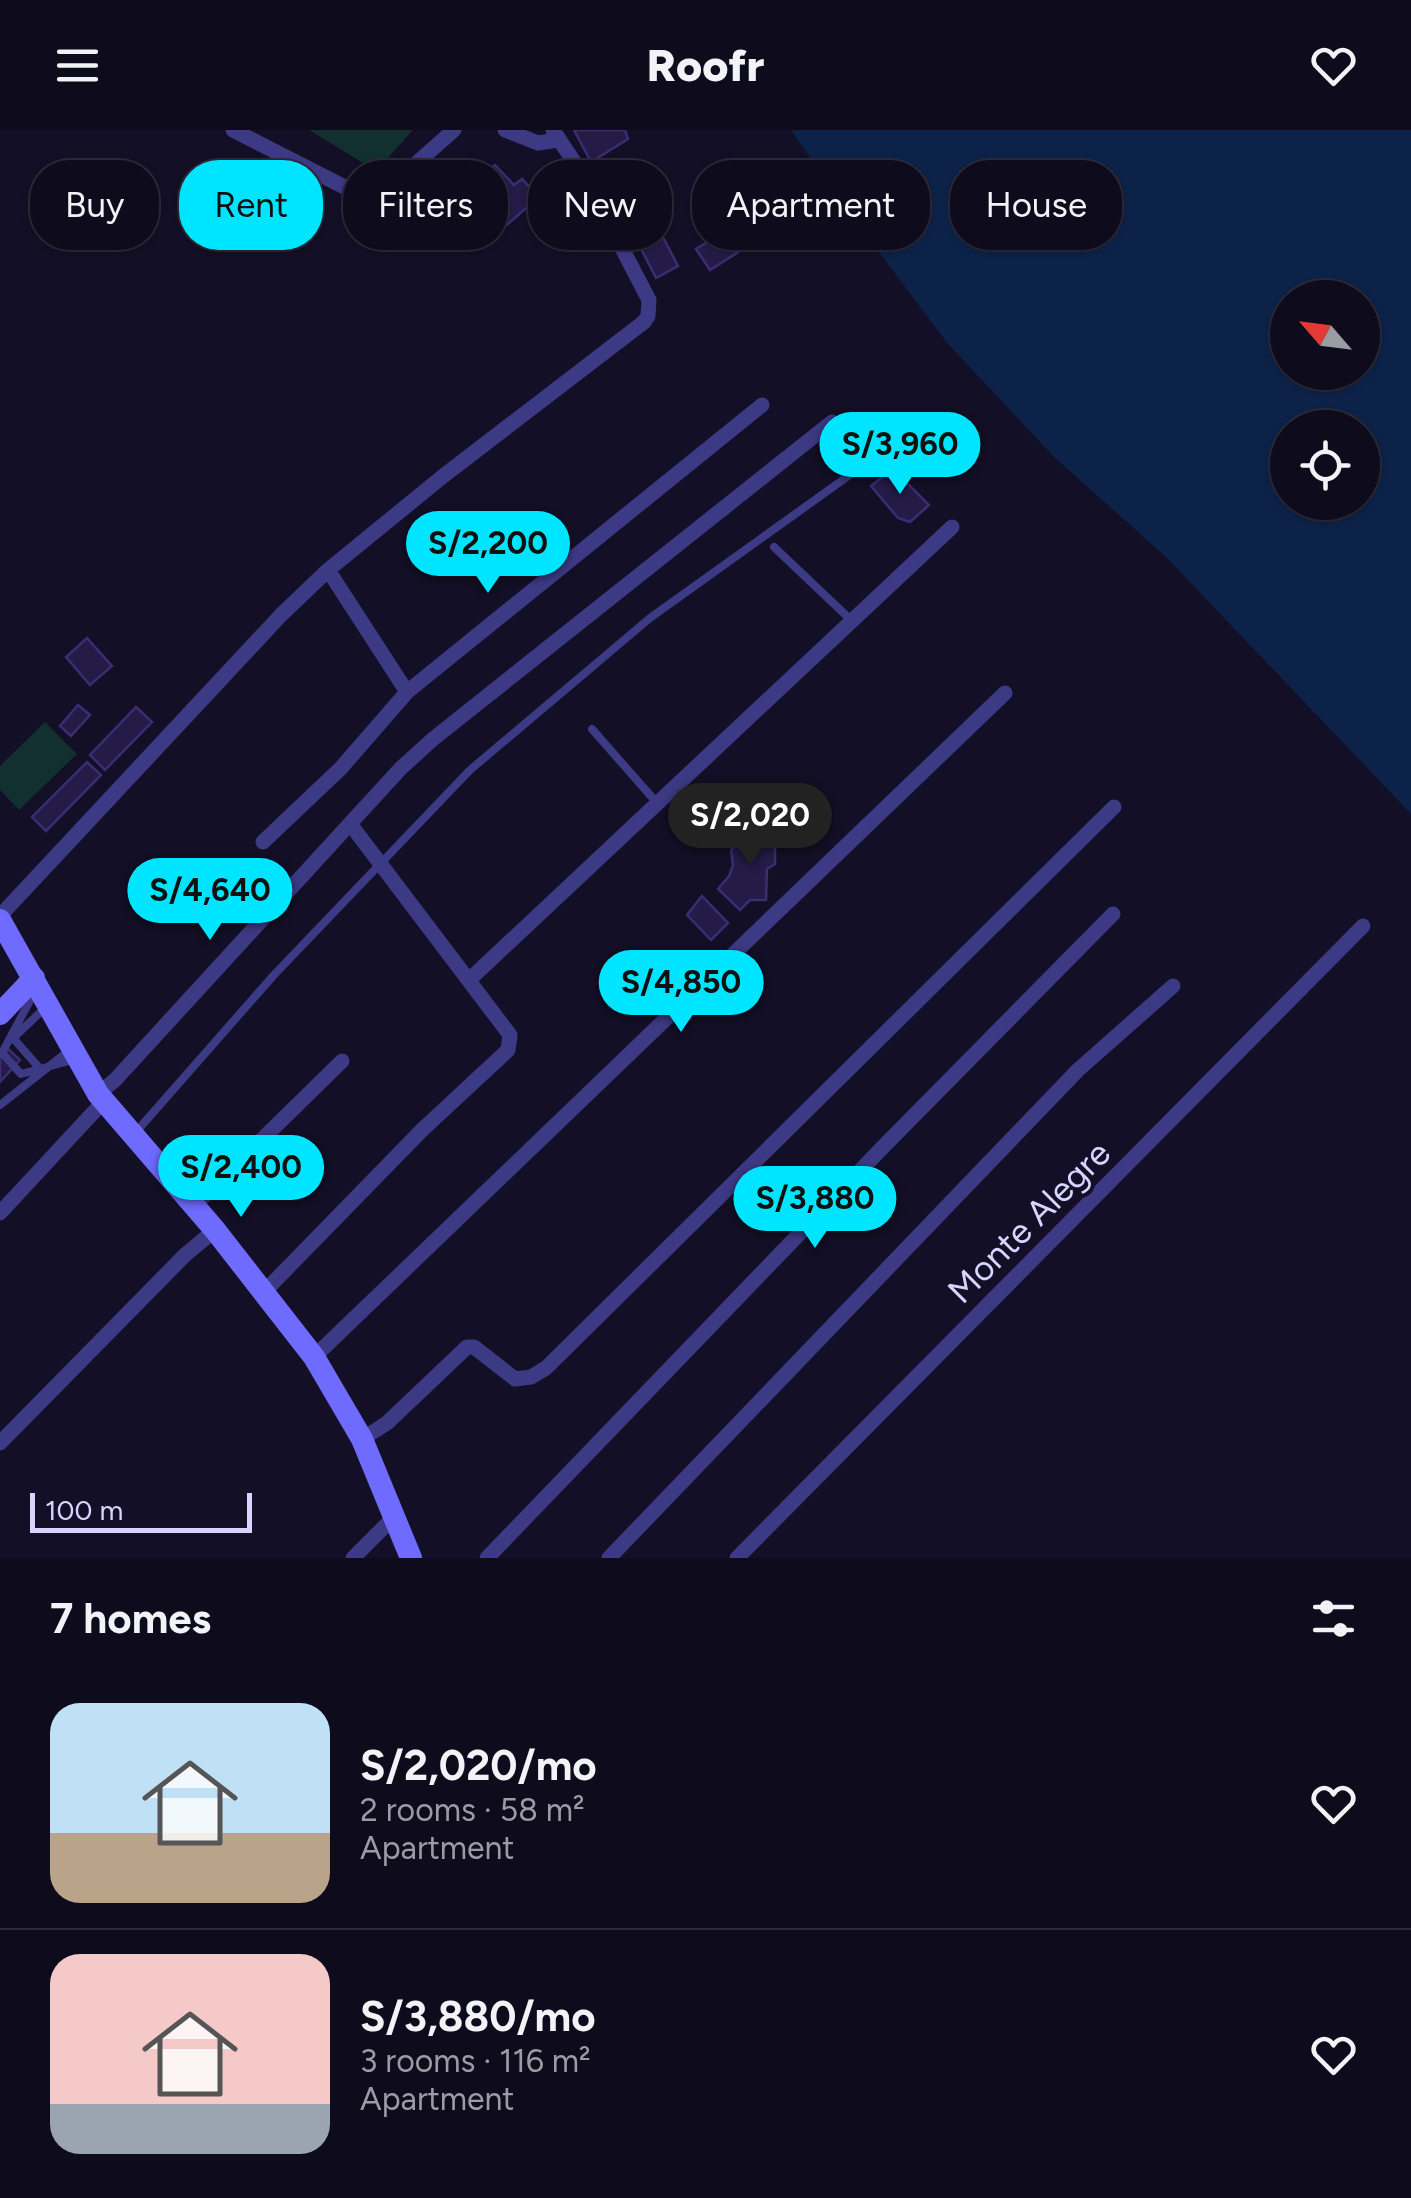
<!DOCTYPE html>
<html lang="en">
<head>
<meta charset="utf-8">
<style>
	:root { --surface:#0e0b1c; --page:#1c1929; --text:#f1f3f6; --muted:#9b9ba3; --line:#2e2b3b; --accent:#00e5ff }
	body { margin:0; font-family:Figtree,sans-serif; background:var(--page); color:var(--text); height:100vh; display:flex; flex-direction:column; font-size:38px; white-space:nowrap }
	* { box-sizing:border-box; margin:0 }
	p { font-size:32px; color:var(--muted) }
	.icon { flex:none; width:55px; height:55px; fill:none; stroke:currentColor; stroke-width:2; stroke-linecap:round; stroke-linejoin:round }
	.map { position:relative; height:1428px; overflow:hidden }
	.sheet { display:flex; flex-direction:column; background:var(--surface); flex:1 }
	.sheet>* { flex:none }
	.hud { position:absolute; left:30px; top:30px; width:1352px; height:90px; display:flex; gap:20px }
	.needle { width:65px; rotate:298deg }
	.fabs { position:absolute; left:1270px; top:150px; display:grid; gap:20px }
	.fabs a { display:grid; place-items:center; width:110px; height:110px; border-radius:50%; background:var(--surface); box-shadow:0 2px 8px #0004,0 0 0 2px var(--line); font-size:50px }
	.scale { position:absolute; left:30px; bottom:25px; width:222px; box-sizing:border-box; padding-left:10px; border:5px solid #d9d4ff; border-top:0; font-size:28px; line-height:35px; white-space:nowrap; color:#d9d4ff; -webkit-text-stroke:8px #130f26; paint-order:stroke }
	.price { position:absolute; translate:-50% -85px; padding:0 22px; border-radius:35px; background:var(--accent); color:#111; font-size:32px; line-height:65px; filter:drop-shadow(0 2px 5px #0008) }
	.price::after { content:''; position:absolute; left:50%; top:60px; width:30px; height:22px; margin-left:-15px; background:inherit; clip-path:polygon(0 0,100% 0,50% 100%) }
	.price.active { background:#222; color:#fff }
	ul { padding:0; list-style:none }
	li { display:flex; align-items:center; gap:30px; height:250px; padding:0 50px }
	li+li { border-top:2px solid var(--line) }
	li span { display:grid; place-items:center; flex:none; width:280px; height:200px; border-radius:30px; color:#555 }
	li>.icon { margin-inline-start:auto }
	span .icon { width:120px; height:120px; fill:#fffc; stroke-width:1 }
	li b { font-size:42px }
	h2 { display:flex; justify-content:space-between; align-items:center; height:120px; padding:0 50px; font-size:42px }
	.pill { padding:0 35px; border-radius:40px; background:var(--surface); box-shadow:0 2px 8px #0004,0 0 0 2px var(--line); font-size:35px; line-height:90px }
	.pill.active { background:var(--accent); color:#111 }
	header { display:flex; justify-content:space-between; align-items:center; height:130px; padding:0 50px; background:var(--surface); font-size:45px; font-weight:800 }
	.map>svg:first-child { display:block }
	.green { fill:#12302f }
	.water { fill:#0c2248; fill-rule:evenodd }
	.building { fill:#241b47; stroke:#3b2d73; stroke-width:2.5 }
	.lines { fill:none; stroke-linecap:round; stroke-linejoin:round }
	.lane { stroke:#3d3a85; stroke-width:8 }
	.street { stroke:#3d3a85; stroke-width:15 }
	.secondary { stroke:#6f6bff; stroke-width:22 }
	.labels { text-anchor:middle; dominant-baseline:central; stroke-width:8; stroke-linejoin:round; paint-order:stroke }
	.street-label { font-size:35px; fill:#d9d4ff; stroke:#130f26 }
</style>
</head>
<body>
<header><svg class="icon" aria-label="menu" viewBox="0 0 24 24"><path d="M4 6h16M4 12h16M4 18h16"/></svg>Roofr<svg class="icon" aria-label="heart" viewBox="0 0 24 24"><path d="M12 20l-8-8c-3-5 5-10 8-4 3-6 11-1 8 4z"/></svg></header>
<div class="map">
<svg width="1411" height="1428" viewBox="0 0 1411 1428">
	<rect width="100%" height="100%" fill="#130f26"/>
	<path class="green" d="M 309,0 L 413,0 L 376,41 Z
		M 45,592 L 77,624 L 19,680 L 0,660 L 0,636 Z"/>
	<path class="water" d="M 791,0 L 1411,0 L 1411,684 L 1167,428 L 1054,327 L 948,214 L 830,57 ZM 1288,168 L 1362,168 L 1362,242 L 1288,242 ZM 1288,298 L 1362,298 L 1362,372 L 1288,372 Z"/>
	<path class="building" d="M 574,0 L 625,0 L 628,9 L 591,32 Z
		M 495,35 L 514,55 L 522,49 L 539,67 L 487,112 L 474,99 L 488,83 L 472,67 L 483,56 L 477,48 Z
		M 612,35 L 633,67 L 617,76 L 599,43 Z
		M 725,37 L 739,58 L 723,69 L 709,48 Z
		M 653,88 L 678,136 L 656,148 L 631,99 Z
		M 726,100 L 740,121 L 710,140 L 696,119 Z
		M 893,339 L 929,375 L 910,392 L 898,388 L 871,356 Z
		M 87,508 L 112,536 L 90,555 L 66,527 Z
		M 78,575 L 90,585 L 71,606 L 60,596 Z
		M 136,577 L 152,592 L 105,640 L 90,625 Z
		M 87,632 L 101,645 L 46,701 L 32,687 Z
		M 757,694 L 763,701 L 775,701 L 775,734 L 767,739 L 766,770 L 750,770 L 740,780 L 718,759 L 729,746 L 733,735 L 731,720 Z
		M 702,766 L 728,793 L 711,810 L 687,785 Z
		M 7,918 L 20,930 L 0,952 L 0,925 Z"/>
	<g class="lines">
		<path class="lane" d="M 774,417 L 852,491
			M 592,599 L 657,673
			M 34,863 L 2,923 L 21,944 L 73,930
			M 13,908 L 42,941
			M 12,909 L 46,877
			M 0,975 L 71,919
			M 136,1002 L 273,846 L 470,640 L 650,488 L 879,324"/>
		<path class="street" d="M 233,0 L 368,69 L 377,68 L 454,0
			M 505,0 L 538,13 L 558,10
			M 328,440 L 407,562
			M 263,712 L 341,638 L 407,562 L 762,275
			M 0,786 L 281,485 L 328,440 L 442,347 L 644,192 L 648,186 L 649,170 L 588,53 L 553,0
			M 469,850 L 952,397
			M 98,964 L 115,950 L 401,638 L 433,609 L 832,292
			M 194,1076 L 342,931
			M 0,1083 L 104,971
			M 264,1162 L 422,1000 L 508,920 L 510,905 L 351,695
			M 314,1227 L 1005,563
			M 362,1309 L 387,1293 L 467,1217 L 474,1217 L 515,1249 L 531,1247 L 546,1238 L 1114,677
			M 0,1313 L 185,1125 L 215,1100
			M 353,1428 L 394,1387
			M 487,1428 L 881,1019 L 1113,784
			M 609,1428 L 1078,940 L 1173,856
			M 737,1428 L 1363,796"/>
		<path class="secondary" d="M 0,790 L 98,964 L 215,1100 L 314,1227 L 362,1309 L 411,1428
			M 0,884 L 34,848"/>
	</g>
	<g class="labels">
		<g class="street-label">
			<text transform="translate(1029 1092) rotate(-45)">Monte Alegre</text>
		</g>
	</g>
</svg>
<div class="fabs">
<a><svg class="needle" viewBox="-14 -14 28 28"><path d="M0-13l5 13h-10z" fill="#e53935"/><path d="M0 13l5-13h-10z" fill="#9b9ba3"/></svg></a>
<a><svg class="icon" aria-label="locate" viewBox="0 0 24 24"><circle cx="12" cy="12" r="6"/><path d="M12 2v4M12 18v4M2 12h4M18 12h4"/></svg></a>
</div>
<div class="scale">100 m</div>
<b class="price" style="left:900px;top:367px">S/3,960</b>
<b class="price" style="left:488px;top:466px">S/2,200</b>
<b class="price active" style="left:750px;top:738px">S/2,020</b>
<b class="price" style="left:210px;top:813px">S/4,640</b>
<b class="price" style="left:681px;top:905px">S/4,850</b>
<b class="price" style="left:241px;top:1090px">S/2,400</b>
<b class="price" style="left:815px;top:1121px">S/3,880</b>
<div class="hud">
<a class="pill">Buy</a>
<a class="pill active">Rent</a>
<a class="pill">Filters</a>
<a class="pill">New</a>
<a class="pill">Apartment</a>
<a class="pill">House</a>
</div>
</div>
<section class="sheet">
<h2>7 homes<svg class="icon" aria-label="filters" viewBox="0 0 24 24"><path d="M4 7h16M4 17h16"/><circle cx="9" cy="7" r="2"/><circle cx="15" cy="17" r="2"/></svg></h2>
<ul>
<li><span style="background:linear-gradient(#bfe0f5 65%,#b9a48a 0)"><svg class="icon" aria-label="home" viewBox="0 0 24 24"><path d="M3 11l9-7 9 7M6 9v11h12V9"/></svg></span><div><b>S/2,020/mo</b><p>2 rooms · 58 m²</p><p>Apartment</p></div><svg class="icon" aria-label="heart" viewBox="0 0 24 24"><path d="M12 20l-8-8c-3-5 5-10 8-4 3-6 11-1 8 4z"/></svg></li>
<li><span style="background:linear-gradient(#f6c9c9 75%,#9aa5b1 0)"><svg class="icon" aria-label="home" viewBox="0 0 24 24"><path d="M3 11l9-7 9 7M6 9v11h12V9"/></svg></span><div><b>S/3,880/mo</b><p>3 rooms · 116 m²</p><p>Apartment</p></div><svg class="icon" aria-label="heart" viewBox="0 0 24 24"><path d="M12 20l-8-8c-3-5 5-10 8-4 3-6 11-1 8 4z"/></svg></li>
</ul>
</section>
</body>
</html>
